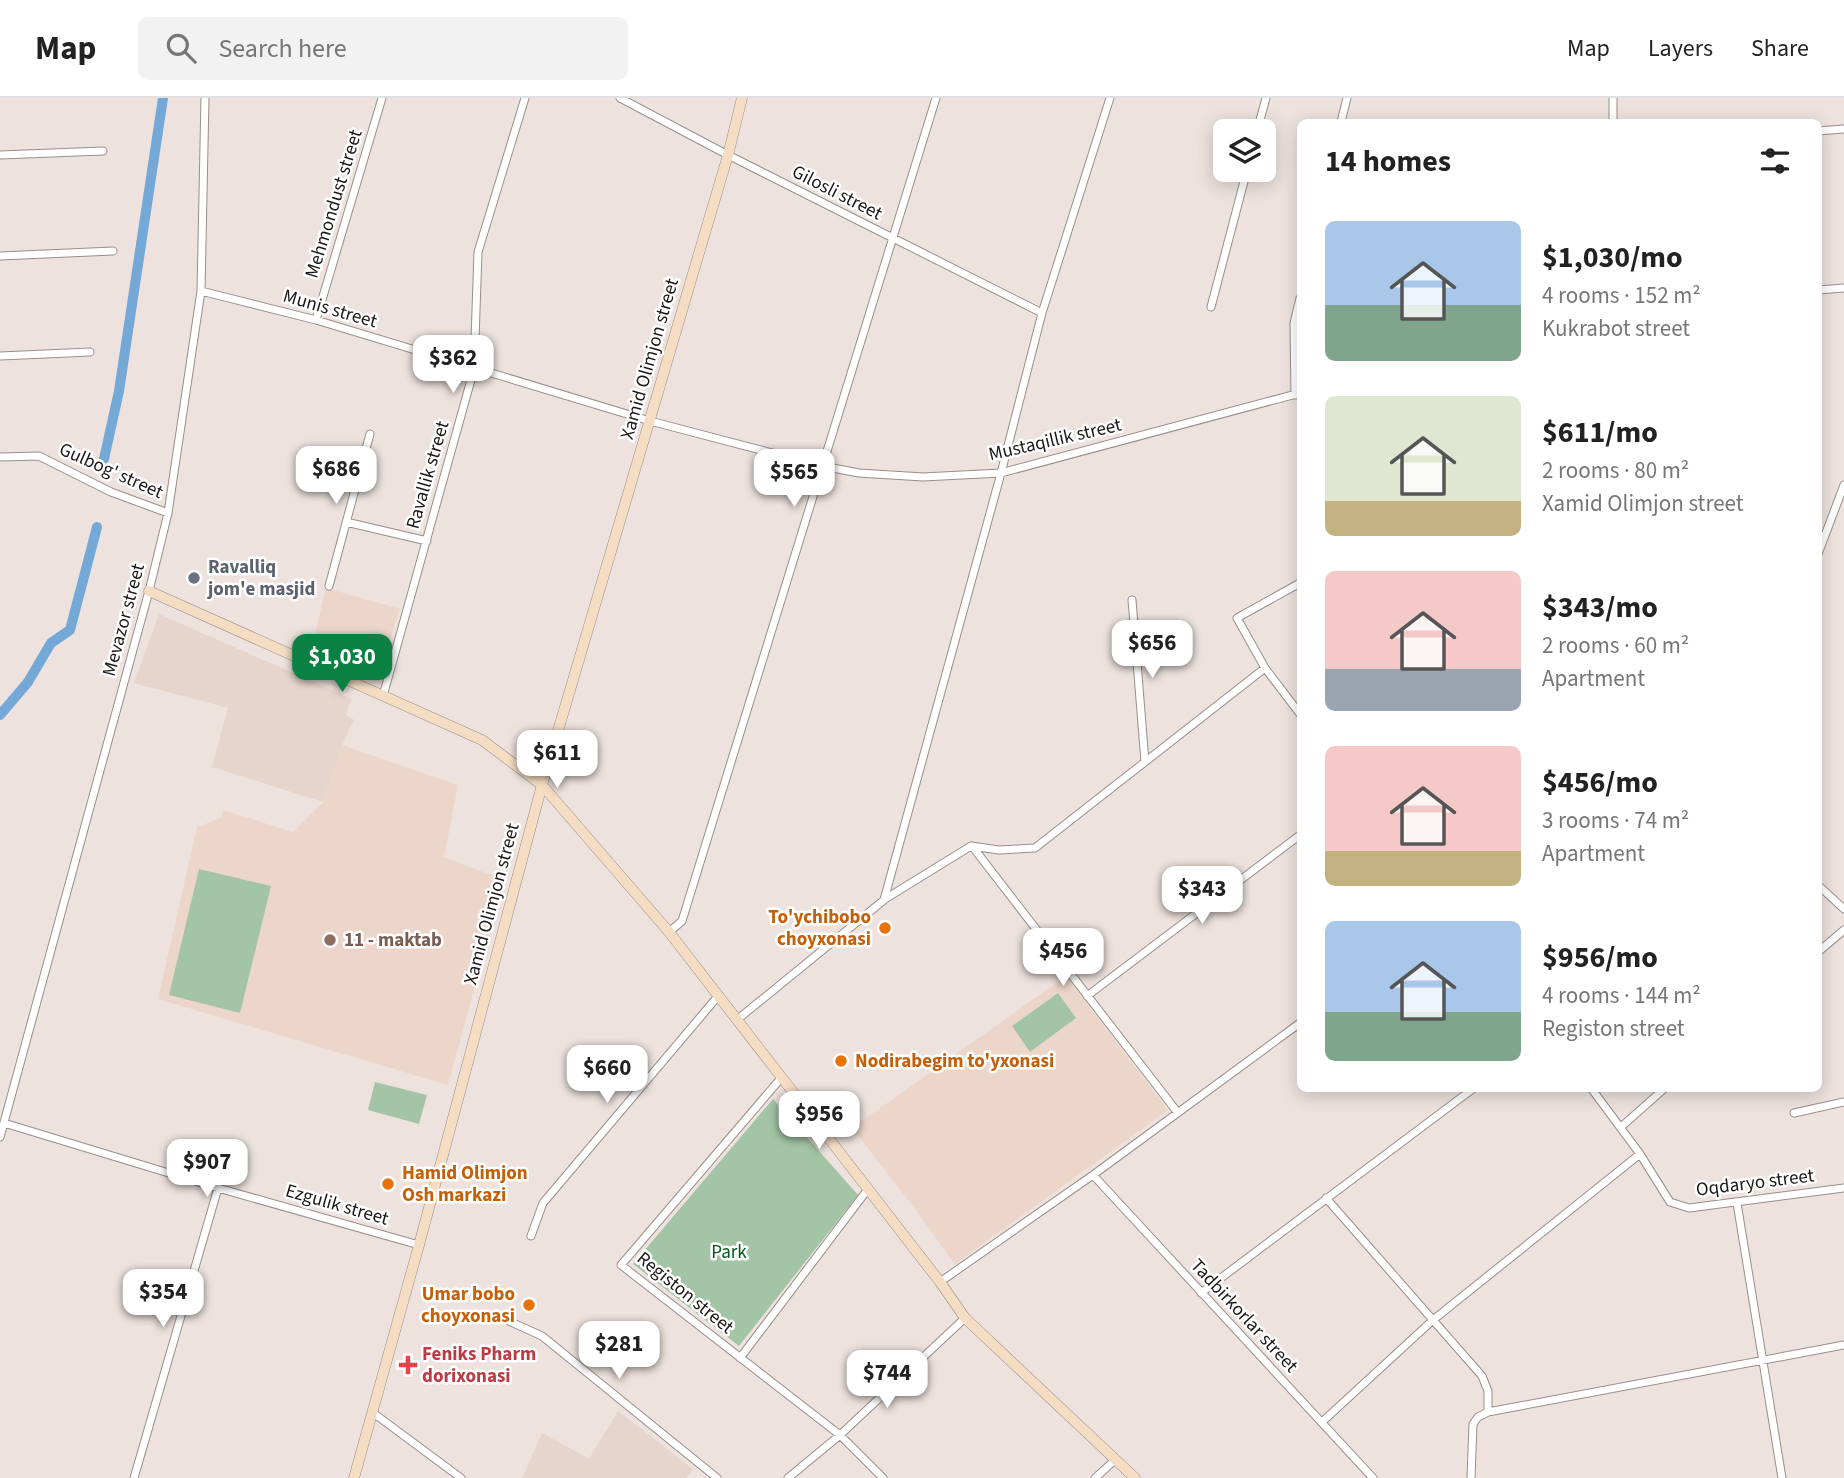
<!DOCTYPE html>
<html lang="en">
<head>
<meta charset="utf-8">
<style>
	:root { --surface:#fff; --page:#f2f2f2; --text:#222; --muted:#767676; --line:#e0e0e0; --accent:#0b8043 }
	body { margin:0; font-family:"Source Sans 3",sans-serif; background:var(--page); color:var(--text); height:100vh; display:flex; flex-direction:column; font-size:26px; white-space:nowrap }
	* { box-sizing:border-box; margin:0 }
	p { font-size:23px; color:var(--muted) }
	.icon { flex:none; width:38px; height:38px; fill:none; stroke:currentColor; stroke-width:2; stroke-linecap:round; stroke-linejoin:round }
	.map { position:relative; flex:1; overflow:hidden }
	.sheet { position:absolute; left:1297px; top:21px; width:525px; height:973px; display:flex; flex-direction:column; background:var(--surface); border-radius:10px; box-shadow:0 4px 18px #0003 }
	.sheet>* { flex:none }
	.buttons { position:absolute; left:1213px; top:21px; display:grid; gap:14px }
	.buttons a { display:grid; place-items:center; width:63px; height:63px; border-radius:10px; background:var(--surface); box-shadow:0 4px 18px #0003; font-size:35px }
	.price { position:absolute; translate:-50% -60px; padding:0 16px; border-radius:14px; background:#fff; color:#222; font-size:23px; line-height:46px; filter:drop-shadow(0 2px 4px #0008) }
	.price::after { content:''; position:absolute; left:50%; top:42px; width:21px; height:16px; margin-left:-10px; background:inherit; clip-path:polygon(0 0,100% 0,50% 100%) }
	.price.selected { background:var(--accent); color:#fff }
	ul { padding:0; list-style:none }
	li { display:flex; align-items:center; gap:21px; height:175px; padding:0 28px }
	li span { display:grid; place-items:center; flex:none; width:196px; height:140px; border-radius:10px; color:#555 }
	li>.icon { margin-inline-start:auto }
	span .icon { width:84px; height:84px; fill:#fffc; stroke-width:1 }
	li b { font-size:30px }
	h2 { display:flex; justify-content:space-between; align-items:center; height:84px; padding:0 28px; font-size:30px }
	header { display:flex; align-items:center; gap:42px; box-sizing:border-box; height:98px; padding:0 35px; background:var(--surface); border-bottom:2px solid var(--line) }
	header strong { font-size:33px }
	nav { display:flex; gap:38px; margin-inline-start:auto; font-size:24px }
	.search { width:490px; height:63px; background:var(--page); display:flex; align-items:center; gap:18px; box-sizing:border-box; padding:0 24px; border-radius:10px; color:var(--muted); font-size:26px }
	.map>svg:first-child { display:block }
	.built { fill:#e6d5cc }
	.education { fill:#ecd6c9 }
	.green { fill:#a3c4a5 }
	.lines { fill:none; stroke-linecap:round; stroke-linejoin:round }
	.canal { stroke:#74a8d6; stroke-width:10 }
	.street-casing { stroke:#988f8a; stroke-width:9 }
	.secondary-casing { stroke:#988f8a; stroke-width:11 }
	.street { stroke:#fff; stroke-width:7 }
	.secondary { stroke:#f5ddc3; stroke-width:10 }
	.worship-dot { fill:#6b7280; stroke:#fff; stroke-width:2.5 }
	.food-dot { fill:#e8710a; stroke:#fff; stroke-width:2.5 }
	.education-dot { fill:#8d6e63; stroke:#fff; stroke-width:2.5 }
	.health-dot { fill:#e0444e; stroke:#fff; stroke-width:2.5 }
	.labels { text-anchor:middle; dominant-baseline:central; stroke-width:5; stroke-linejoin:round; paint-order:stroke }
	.street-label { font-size:19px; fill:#1b1716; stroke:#fff }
	.worship-label { font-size:19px; font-weight:bold; fill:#5b616d; stroke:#fff; text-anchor:start }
	.food-label { font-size:19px; font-weight:bold; fill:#c56008; stroke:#fff; text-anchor:end }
	.education-label { font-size:19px; font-weight:bold; fill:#785e54; stroke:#fff; text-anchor:start }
	.park-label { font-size:19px; fill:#02581d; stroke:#fff }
	.health-label { font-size:19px; font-weight:bold; fill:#be3a42; stroke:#fff; text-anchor:start }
</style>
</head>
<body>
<header>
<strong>Map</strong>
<div class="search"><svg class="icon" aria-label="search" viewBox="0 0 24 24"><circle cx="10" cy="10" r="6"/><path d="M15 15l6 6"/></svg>Search here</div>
<nav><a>Map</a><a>Layers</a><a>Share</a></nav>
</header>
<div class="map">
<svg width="1844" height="1380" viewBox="0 0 1844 1380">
	<rect width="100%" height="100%" fill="#ede2dd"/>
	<path class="built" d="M 159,516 L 352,601 L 345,616 L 354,622 L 342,647 L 323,704 L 212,669 L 228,610 L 134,585 Z
		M 618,1313 L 693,1371 L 686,1380 L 522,1380 L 542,1335 L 589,1361 Z"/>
	<path class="education" d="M 326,490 L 400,511 L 380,570 L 313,544 Z
		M 342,647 L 458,687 L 444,759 L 504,782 L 448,987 L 158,901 L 197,729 L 221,720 L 223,712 L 293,734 L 323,704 Z
		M 1066,878 L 1168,1012 L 955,1166 L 912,1107 L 852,1030 Z"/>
	<path class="green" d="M 199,771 L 271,788 L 240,915 L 169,897 Z
		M 1058,895 L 1076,920 L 1030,954 L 1012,928 Z
		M 375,984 L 427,997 L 419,1026 L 368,1012 Z
		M 773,1001 L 858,1097 L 739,1248 L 633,1166 Z"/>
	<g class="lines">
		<path class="canal" d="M 104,361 L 119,293 L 163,0
			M 0,617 L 28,584 L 51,545 L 70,532 L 97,429"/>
		<g class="street-casing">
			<path id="street" d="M 620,0 L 728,57 L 1042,215
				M 1613,0 L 1613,24
				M 1341,24 L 1347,0
				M 1257,33 L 1266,0
				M 1818,33 L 1844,31
				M 0,57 L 103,53
				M 0,158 L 113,153
				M 1818,192 L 1844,190
				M 201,193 L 316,222 L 650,323 L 822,368 L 859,375 L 923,379 L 1001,375 L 1300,295
				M 1211,209 L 1247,72
				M 316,222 L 382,0
				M 0,258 L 90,254
				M 1295,297 L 1294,225 L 1300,200
				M 0,359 L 39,358 L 111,394 L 168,415
				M 346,424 L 427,443
				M 1818,456 L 1844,387
				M 1300,485 L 1237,520 L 1265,570 L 1300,616
				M 329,488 L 370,336
				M 1132,502 L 1145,664
				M 383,598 L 474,271 L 478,154 L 525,0
				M 972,748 L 1178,1015
				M 1818,787 L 1844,811
				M 885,801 L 971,748 L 999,752 L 1035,750 L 1265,570
				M 669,834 L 682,823 L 936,0
				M 1818,854 L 1844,832
				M 1087,898 L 1300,737
				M 738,921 L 884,802 L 1001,375 L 1042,215 L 1110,0
				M 782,979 L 621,1167 L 840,1337 L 883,1380
				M 1591,990 L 1640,1056 L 1670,1104 L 1689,1110 L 1844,1090
				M 1794,1015 L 1844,1004
				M 4,1025 L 218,1090 L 419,1147
				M 1621,1029 L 1665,990
				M 0,1039 L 149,493 L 168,415 L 201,193 L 205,0
				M 1093,1077 L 1373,1380
				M 1326,1100 L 1482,1278 L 1488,1293 L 1488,1314 L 1844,1247
				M 1737,1105 L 1782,1380
				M 531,1138 L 543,1105 L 719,897
				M 940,1184 L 1093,1077 L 1300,925
				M 1201,1195 L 1474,990
				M 500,1219 L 542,1238 L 717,1380
				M 740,1260 L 868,1091
				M 372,1314 L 461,1380
				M 1322,1324 L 1433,1222 L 1640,1056
				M 134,1380 L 218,1090
				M 788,1380 L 840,1337 L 965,1220
				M 1095,1380 L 1115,1362
				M 1471,1380 L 1473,1326 L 1478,1319 L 1488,1314"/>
		</g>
		<g class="secondary-casing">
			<path id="secondary" d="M 149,493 L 482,642 L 542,687 L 669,834 L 940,1184 L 965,1220 L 1135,1380
				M 354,1380 L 419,1147 L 542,687 L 728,57 L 742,0"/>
		</g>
		<use href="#street" class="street"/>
		<use href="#secondary" class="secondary"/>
	</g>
	<circle class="worship-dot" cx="194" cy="480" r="7"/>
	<g class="food-dot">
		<circle cx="885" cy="830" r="7"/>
		<circle cx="841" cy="963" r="7"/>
		<circle cx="388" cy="1086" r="7"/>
		<circle cx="529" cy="1207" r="7"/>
	</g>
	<circle class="education-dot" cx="330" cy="842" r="7"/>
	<path class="health-dot" d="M404.5 1256.5h7v7h7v7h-7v7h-7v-7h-7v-7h7z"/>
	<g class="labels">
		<g class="street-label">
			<text transform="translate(837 95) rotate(27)">Gilosli street</text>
			<text transform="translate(334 106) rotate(-73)">Mehmondust street</text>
			<text transform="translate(330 211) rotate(16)">Munis street</text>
			<text transform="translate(650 261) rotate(-74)">Xamid Olimjon street</text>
			<text transform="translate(1055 342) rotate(-13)">Mustaqillik street</text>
			<text transform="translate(111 373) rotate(24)">Gulbog' street</text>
			<text transform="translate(428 377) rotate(-74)">Ravallik street</text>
			<text transform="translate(124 522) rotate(-75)">Mevazor street</text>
			<text transform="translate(492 806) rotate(-75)">Xamid Olimjon street</text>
			<text transform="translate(1755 1085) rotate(-7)">Oqdaryo street</text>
			<text transform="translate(337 1107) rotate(16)">Ezgulik street</text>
			<text transform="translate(685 1195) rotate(39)">Registon street</text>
			<text transform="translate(1244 1218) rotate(47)">Tadbirkorlar street</text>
		</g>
		<g class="worship-label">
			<text x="208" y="469">Ravalliq<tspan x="208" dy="22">jom'e masjid</tspan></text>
		</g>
		<g class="food-label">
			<text x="871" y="819">To'ychibobo<tspan x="871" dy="22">choyxonasi</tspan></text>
			<text x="855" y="963" text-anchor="start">Nodirabegim to'yxonasi</text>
			<text x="402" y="1075" text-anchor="start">Hamid Olimjon<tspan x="402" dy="22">Osh markazi</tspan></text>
			<text x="515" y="1196">Umar bobo<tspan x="515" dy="22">choyxonasi</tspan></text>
		</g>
		<g class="education-label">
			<text x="344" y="842">11 - maktab</text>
		</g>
		<g class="park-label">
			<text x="729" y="1154">Park</text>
		</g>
		<g class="health-label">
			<text x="422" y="1256">Feniks Pharm<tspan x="422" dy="22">dorixonasi</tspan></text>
		</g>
	</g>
</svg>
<div class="buttons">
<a><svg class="icon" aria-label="layers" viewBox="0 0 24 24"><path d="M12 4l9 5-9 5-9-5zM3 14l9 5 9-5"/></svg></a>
</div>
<b class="price" style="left:453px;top:297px">$362</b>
<b class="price" style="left:336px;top:408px">$686</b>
<b class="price" style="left:794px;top:411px">$565</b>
<b class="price" style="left:1152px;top:582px">$656</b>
<b class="price selected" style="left:342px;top:596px">$1,030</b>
<b class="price" style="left:557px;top:692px">$611</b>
<b class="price" style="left:1202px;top:828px">$343</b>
<b class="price" style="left:1063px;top:890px">$456</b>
<b class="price" style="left:607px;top:1007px">$660</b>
<b class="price" style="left:819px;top:1053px">$956</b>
<b class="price" style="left:207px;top:1101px">$907</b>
<b class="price" style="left:163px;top:1231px">$354</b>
<b class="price" style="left:619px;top:1283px">$281</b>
<b class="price" style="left:887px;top:1312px">$744</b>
<section class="sheet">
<h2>14 homes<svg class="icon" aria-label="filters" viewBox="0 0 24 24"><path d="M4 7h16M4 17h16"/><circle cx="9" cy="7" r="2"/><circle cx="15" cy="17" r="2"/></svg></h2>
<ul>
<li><span style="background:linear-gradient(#a9c7e8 60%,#7fa58c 0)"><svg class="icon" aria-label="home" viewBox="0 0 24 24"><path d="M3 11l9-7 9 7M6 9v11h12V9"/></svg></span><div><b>$1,030/mo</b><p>4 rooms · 152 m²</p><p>Kukrabot street</p></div></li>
<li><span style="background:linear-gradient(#dfe7d0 75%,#c2b280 0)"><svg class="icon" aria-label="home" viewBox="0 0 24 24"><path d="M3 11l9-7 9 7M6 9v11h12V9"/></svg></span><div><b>$611/mo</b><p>2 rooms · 80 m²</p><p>Xamid Olimjon street</p></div></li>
<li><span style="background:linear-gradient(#f6c9c9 70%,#9aa5b1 0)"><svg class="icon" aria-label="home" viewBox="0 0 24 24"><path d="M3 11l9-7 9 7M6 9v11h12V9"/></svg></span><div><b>$343/mo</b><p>2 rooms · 60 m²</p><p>Apartment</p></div></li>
<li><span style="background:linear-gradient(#f6c9c9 75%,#c2b280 0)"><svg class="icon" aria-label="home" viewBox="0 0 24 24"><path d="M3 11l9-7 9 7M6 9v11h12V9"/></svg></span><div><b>$456/mo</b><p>3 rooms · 74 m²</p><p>Apartment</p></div></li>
<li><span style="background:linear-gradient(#a9c7e8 65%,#7fa58c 0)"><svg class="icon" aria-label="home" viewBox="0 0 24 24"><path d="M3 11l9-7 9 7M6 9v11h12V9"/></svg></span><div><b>$956/mo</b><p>4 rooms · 144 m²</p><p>Registon street</p></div></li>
</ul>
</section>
</div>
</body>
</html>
